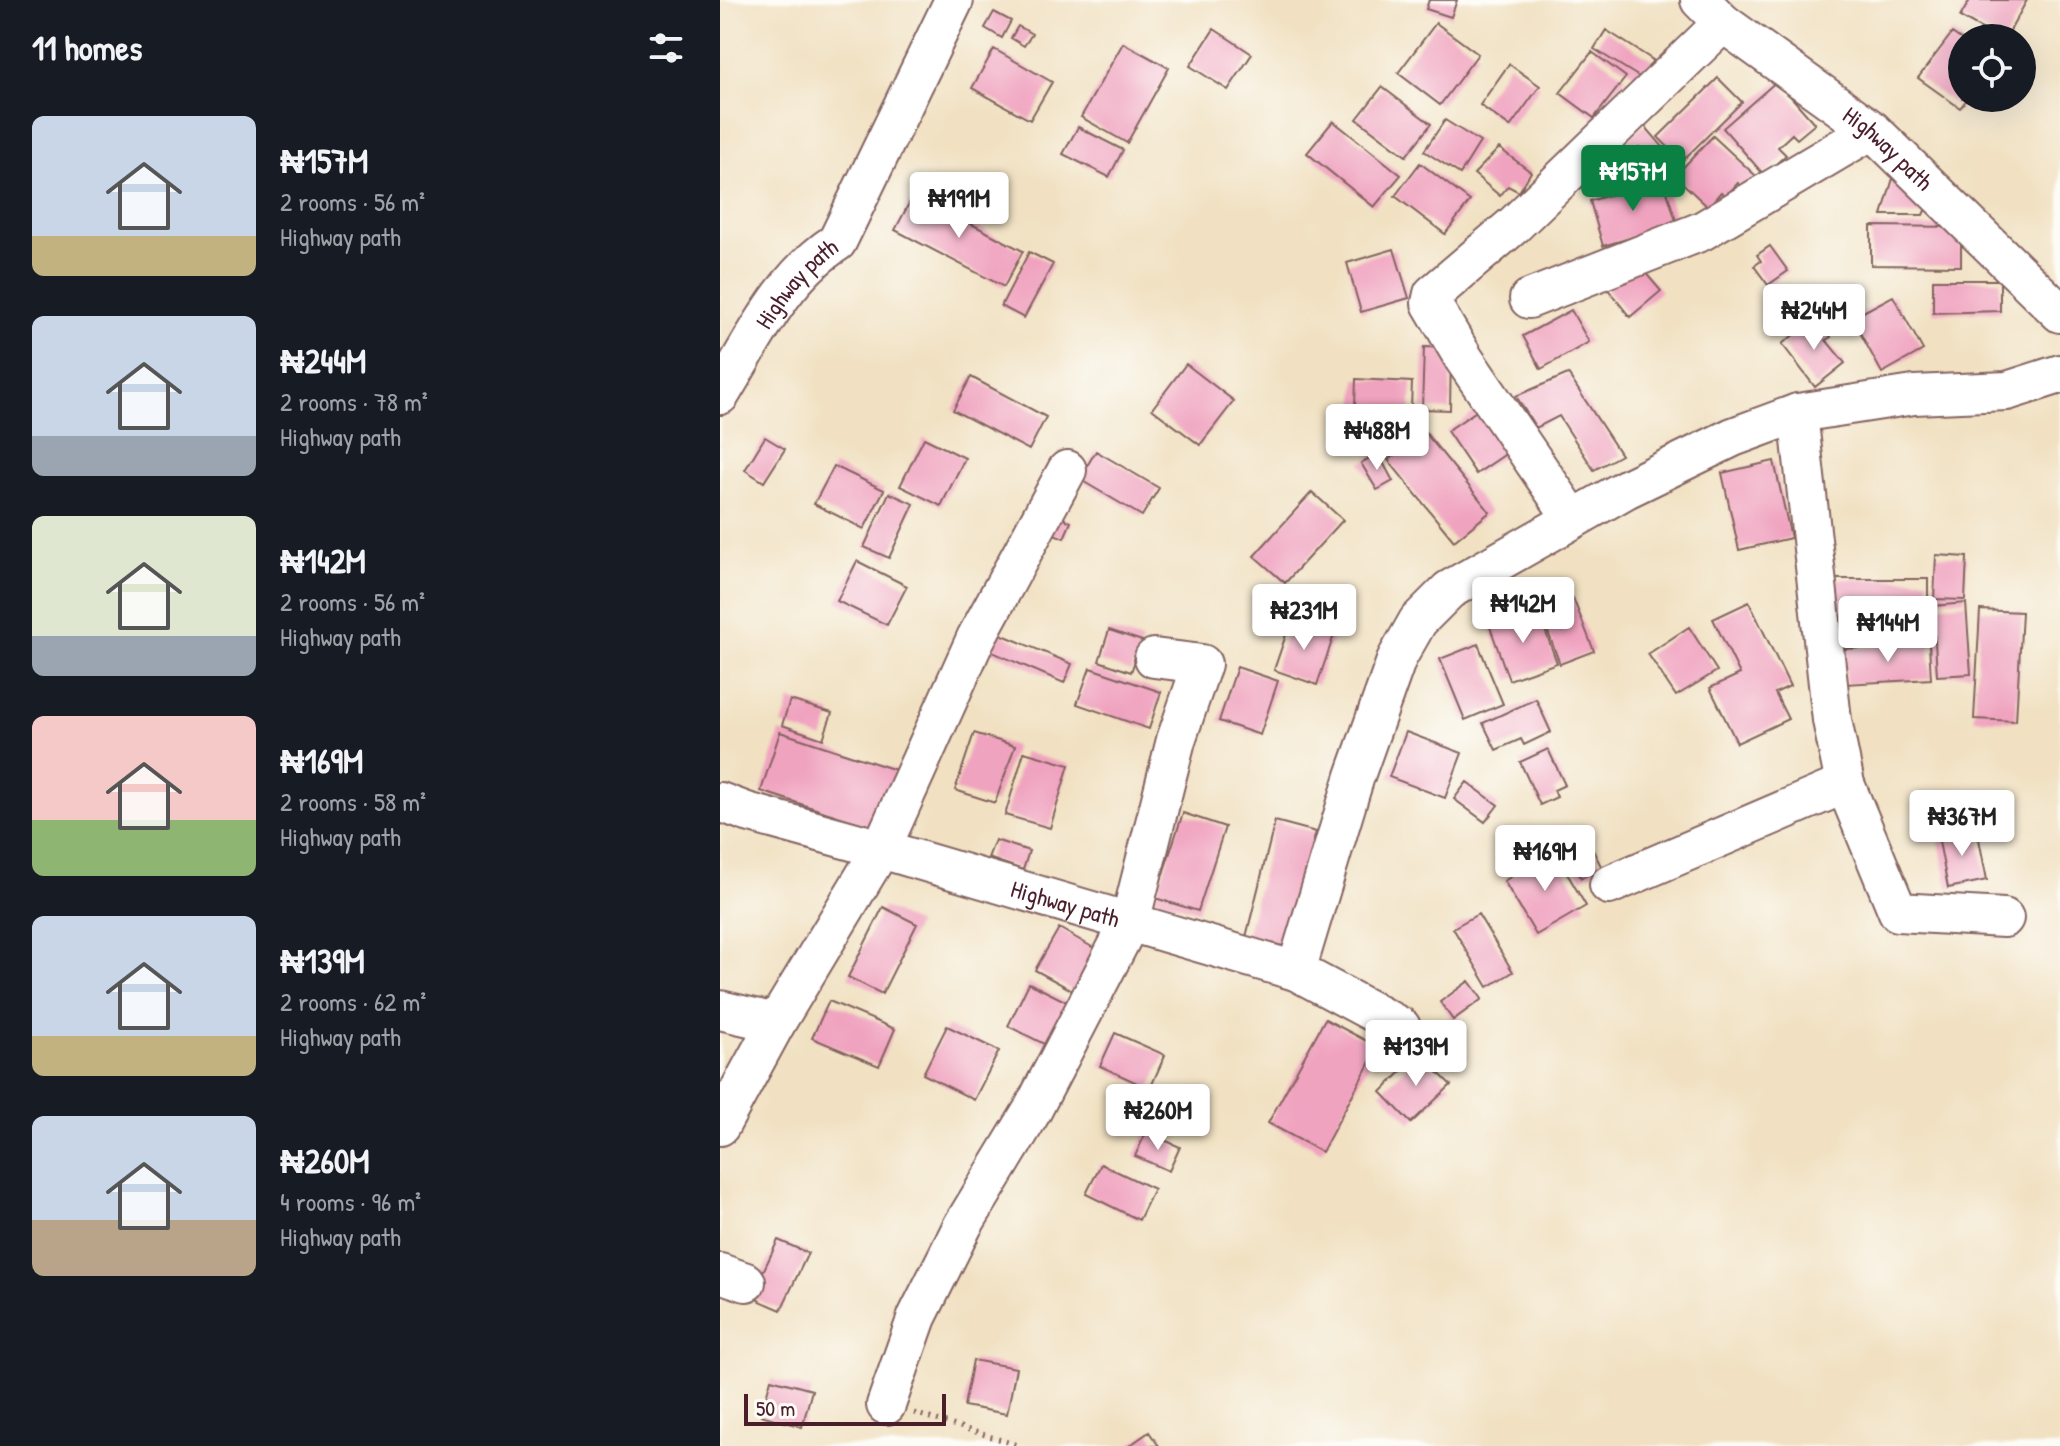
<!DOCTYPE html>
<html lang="en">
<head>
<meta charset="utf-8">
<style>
	:root { --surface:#171b24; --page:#242831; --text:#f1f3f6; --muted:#9ea1a6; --accent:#0b8043 }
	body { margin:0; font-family:"Patrick Hand",sans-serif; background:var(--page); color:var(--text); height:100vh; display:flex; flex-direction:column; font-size:30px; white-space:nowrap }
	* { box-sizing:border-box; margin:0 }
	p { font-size:26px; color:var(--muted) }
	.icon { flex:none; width:44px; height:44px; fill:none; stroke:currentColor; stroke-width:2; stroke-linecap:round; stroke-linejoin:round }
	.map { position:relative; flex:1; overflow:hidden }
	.sheet { display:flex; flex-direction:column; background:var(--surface); width:720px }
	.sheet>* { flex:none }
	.controls { position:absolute; left:1228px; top:24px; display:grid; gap:16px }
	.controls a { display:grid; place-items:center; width:88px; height:88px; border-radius:50%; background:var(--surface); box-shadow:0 8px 32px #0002; font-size:40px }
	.scale { position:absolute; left:24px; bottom:20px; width:202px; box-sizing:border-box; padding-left:8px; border:4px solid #4a1f2b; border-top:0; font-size:22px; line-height:28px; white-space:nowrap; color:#4a1f2b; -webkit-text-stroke:6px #fdfcf7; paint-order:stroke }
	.price { position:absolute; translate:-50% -68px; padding:0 18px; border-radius:8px; background:#fff; color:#222; font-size:26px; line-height:52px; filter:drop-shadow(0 2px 4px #0008) }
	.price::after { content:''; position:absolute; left:50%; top:48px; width:24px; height:18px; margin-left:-12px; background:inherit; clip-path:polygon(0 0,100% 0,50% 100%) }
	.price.active { background:var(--accent); color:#fff }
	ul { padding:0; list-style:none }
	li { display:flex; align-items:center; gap:24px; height:200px; padding:0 32px }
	li span { display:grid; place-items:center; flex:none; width:224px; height:160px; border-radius:12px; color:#555 }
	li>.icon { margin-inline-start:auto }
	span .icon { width:96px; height:96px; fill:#fffc; stroke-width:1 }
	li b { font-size:34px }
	h2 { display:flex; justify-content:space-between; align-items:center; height:96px; padding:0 32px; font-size:34px }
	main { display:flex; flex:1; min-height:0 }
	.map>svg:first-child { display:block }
	.building { fill:#f0a3bf }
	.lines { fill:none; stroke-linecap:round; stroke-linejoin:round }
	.minor-casing { stroke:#846360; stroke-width:42 }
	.path { stroke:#846360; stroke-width:5; stroke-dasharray:2 6; stroke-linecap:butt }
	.minor { stroke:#fff; stroke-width:38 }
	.labels { text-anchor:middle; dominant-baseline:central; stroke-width:6; stroke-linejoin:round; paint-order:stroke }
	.street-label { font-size:24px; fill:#4a1f2b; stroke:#fdfcf7 }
</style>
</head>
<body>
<main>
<section class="sheet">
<h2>11 homes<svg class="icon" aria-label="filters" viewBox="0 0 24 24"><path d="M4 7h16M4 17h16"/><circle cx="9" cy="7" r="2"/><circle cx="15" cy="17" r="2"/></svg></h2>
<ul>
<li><span style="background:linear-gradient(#c9d6e8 75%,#c2b280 0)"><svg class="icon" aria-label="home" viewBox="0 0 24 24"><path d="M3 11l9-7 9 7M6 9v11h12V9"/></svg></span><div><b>₦157M</b><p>2 rooms · 56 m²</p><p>Highway path</p></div></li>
<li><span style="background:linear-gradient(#c9d6e8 75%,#9aa5b1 0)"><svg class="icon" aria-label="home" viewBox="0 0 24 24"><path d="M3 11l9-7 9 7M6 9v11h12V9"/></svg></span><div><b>₦244M</b><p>2 rooms · 78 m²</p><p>Highway path</p></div></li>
<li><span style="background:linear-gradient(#dfe7d0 75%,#9aa5b1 0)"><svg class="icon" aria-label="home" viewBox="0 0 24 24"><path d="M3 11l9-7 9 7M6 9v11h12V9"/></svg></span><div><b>₦142M</b><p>2 rooms · 56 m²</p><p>Highway path</p></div></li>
<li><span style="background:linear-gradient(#f6c9c9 65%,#8fb573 0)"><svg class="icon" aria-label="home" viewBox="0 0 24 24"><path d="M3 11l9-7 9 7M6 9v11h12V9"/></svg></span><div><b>₦169M</b><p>2 rooms · 58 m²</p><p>Highway path</p></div></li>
<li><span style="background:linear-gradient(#c9d6e8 75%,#c2b280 0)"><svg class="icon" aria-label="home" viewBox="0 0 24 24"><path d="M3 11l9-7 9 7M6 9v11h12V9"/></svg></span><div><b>₦139M</b><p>2 rooms · 62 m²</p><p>Highway path</p></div></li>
<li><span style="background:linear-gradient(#c9d6e8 65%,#b9a48a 0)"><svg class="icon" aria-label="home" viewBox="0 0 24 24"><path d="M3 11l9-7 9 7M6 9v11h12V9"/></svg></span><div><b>₦260M</b><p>4 rooms · 96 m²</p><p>Highway path</p></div></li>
</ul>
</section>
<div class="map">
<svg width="1340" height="1446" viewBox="0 0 1340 1446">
	<rect width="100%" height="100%" fill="#fdfcf7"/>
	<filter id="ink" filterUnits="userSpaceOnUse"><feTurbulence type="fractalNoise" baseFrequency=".0125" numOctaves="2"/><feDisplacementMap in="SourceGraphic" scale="16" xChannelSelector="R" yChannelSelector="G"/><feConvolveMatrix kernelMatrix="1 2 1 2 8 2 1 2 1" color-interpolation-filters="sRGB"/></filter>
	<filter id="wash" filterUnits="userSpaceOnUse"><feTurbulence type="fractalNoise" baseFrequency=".006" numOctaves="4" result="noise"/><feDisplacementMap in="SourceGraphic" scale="32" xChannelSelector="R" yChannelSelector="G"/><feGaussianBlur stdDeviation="1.8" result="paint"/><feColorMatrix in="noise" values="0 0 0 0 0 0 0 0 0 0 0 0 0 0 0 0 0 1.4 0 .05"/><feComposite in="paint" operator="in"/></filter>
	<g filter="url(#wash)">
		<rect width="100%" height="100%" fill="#f1e1c2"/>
		<g id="blocks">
			<path class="building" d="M 709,0 L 737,0 L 731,17 L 706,9 Z
				M 1250,0 L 1307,0 L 1286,38 L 1278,38 L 1240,17 Z
				M 274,12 L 291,21 L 282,38 L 265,28 Z
				M 716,23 L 758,54 L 720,105 L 678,73 Z
				M 298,26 L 312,34 L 304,46 L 291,38 Z
				M 494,29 L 532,54 L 508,90 L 470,66 Z
				M 886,30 L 933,60 L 921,78 L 874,49 Z
				M 1232,33 L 1242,40 L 1242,98 L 1248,98 L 1240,108 L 1198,78 Z
				M 403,43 L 449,68 L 407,143 L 361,117 Z
				M 274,49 L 332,82 L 310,120 L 252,88 Z
				M 872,52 L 906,77 L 874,118 L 840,93 Z
				M 789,64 L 820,86 L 790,127 L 760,105 Z
				M 998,78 L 1022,102 L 962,161 L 938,137 Z
				M 1057,81 L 1095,124 L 1077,139 L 1072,134 L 1058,147 L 1066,155 L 1044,175 L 1003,128 Z
				M 662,87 L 711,124 L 686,156 L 637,119 Z
				M 725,120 L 760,142 L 740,174 L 704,151 Z
				M 613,121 L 681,175 L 654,207 L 587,153 Z
				M 924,125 L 950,155 L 935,167 L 919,147 L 902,162 L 916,178 L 906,186 L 883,159 Z
				M 358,127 L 403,150 L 389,177 L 343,154 Z
				M 993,136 L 1036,176 L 1024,189 L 1018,183 L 1006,196 L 1001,192 L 988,207 L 955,176 Z
				M 779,148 L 811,172 L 799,192 L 788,186 L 780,196 L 754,174 Z
				M 700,163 L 750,201 L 725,234 L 675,196 Z
				M 1174,175 L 1212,195 L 1203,215 L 1162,215 Z
				M 943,179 L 957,224 L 883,246 L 870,201 Z
				M 194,194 L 303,251 L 284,287 L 175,230 Z
				M 1151,226 L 1241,227 L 1241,266 L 1151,265 Z
				M 1050,246 L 1068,271 L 1048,285 L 1034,266 L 1041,261 L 1037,255 Z
				M 674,249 L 689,298 L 641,312 L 627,263 Z
				M 309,252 L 333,264 L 304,318 L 281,306 Z
				M 917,263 L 941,291 L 910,317 L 887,288 Z
				M 1213,280 L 1280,280 L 1280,311 L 1213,313 Z
				M 1173,296 L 1203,350 L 1162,373 L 1132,318 Z
				M 851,310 L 869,342 L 821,369 L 803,336 Z
				M 1096,318 L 1111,337 L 1106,340 L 1125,363 L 1095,387 L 1062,344 Z
				M 704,347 L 731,348 L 730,410 L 702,409 Z
				M 466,364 L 514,401 L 480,445 L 432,409 Z
				M 848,374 L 901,455 L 874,470 L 839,416 L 816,428 L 796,396 Z
				M 251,377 L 326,417 L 309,450 L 233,410 Z
				M 636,379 L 692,382 L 690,435 L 634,432 Z
				M 767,404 L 796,447 L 756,474 L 727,431 Z
				M 704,431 L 770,512 L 734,541 L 668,460 Z
				M 45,437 L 65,449 L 44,482 L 25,470 Z
				M 204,438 L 245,458 L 221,506 L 180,486 Z
				M 376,451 L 439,488 L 422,516 L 359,479 Z
				M 658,453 L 673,481 L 657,490 L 641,463 Z
				M 1054,461 L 1071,538 L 1019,550 L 1002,473 Z
				M 114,466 L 164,490 L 144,529 L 94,504 Z
				M 592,492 L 623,520 L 565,583 L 534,556 Z
				M 169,493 L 194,504 L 169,558 L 144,547 Z
				M 336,515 L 351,522 L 344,538 L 329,532 Z
				M 1216,555 L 1247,557 L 1245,600 L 1214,599 Z
				M 137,561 L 187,586 L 167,625 L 117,601 Z
				M 1115,579 L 1208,579 L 1208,639 L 1115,638 Z
				M 853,598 L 874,651 L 840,664 L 820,610 Z
				M 1029,602 L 1070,686 L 1055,693 L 1068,719 L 1017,743 L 990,688 L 1020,674 L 993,619 Z
				M 1246,603 L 1251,674 L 1217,676 L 1213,606 Z
				M 1260,610 L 1302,612 L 1296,721 L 1254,719 Z
				M 818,611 L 837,663 L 789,680 L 770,627 Z
				M 571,620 L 614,635 L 597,685 L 554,670 Z
				M 969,627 L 997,671 L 956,696 L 928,654 Z
				M 271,630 L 352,664 L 344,683 L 263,648 Z
				M 389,630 L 422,641 L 411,672 L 379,661 Z
				M 758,644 L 783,704 L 745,720 L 720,659 Z
				M 1209,644 L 1211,679 L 1126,684 L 1124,649 Z
				M 517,667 L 558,681 L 540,735 L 499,721 Z
				M 370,668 L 441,692 L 429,729 L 357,704 Z
				M 816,699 L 831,732 L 804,745 L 801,739 L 776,750 L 763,723 Z
				M 70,700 L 112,713 L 103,739 L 62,725 Z
				M 60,732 L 176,770 L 157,829 L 41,791 Z
				M 686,732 L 742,753 L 725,798 L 669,777 Z
				M 254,733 L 295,746 L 275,803 L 235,790 Z
				M 828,749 L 845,785 L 834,790 L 837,797 L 820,805 L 800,762 Z
				M 304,752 L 349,765 L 330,828 L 285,815 Z
				M 747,782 L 778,805 L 765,822 L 734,799 Z
				M 463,813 L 505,827 L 478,911 L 435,898 Z
				M 555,821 L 596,832 L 566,947 L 526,937 Z
				M 851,829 L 864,854 L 873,850 L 882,868 L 861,878 L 839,835 Z
				M 1257,829 L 1267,880 L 1228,888 L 1218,836 Z
				M 275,840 L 309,851 L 303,870 L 268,858 Z
				M 834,851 L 866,906 L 816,935 L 784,881 Z
				M 163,907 L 197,924 L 162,994 L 128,977 Z
				M 758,914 L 793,972 L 768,987 L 733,928 Z
				M 339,928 L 379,951 L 355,992 L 315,970 Z
				M 749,981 L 762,999 L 733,1020 L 720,1002 Z
				M 309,983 L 353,1005 L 332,1048 L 288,1026 Z
				M 109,1001 L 175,1029 L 159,1066 L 92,1038 Z
				M 605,1019 L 658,1047 L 602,1152 L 548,1123 Z
				M 227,1026 L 279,1051 L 254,1100 L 203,1074 Z
				M 395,1033 L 445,1055 L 430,1089 L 380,1066 Z
				M 699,1054 L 731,1085 L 691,1123 L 661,1092 Z
				M 426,1132 L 460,1147 L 449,1171 L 415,1156 Z
				M 381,1164 L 434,1189 L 419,1220 L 366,1194 Z
				M 58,1240 L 88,1253 L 61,1310 L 31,1297 Z
				M 253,1360 L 296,1368 L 287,1414 L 244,1406 Z
				M 51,1379 L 92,1390 L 82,1427 L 41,1415 Z
				M 429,1432 L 439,1446 L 409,1446 Z"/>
		</g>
	</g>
	<g filter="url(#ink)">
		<use href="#blocks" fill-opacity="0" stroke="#846360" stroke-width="2"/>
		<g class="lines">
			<g class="minor-casing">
				<g id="minor">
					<path id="s1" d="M 980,0 L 1003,23 L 1152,130 L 1340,313"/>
					<path d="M 809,299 L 982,231 L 1152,130"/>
					<path id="s2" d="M 0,395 C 34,340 62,277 117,242 L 234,0"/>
					<path d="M 1078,413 L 1112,720 L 1125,784 L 1178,912 L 1284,918"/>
					<path d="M 853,519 L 744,359 L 711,303 L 713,294 L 794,225 L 1003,23"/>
					<path id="s3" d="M 0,802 L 27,812 L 161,849 L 576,971 L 681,1027"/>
					<path d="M 889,885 L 1125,784"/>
					<path d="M 576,971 L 635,776 L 677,658 L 698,621 L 729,590 L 906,489 L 1013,437 L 1078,413 L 1194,395 L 1287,391 L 1340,374"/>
					<path d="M 0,1010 L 56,1023"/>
					<path d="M 0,1126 L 56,1023 L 161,849 L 256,638 L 347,470"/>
					<path d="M 0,1273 L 26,1282"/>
					<path d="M 166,1405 L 197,1317 L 243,1225 L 312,1111 L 410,922 L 456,740 L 482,664 L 434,658"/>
				</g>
			</g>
			<path class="path" d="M 194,1413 L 301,1446"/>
			<use href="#minor" class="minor"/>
		</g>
	</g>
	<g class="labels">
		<g class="street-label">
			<text stroke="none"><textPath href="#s1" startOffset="240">Highway path</textPath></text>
			<text stroke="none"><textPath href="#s2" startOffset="136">Highway path</textPath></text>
			<text stroke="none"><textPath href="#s3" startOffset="360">Highway path</textPath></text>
		</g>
	</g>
</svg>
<div class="controls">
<a><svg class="icon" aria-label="locate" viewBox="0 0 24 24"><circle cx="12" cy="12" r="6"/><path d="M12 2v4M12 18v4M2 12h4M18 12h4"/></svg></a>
</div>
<div class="scale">50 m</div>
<b class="price active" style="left:913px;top:213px">₦157M</b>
<b class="price" style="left:239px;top:240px">₦191M</b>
<b class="price" style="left:1094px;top:352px">₦244M</b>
<b class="price" style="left:657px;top:472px">₦488M</b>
<b class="price" style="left:803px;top:645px">₦142M</b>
<b class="price" style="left:584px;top:652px">₦231M</b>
<b class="price" style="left:1168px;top:664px">₦144M</b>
<b class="price" style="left:1242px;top:858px">₦367M</b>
<b class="price" style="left:825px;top:893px">₦169M</b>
<b class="price" style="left:696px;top:1088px">₦139M</b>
<b class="price" style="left:438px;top:1152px">₦260M</b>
</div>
</main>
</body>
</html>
